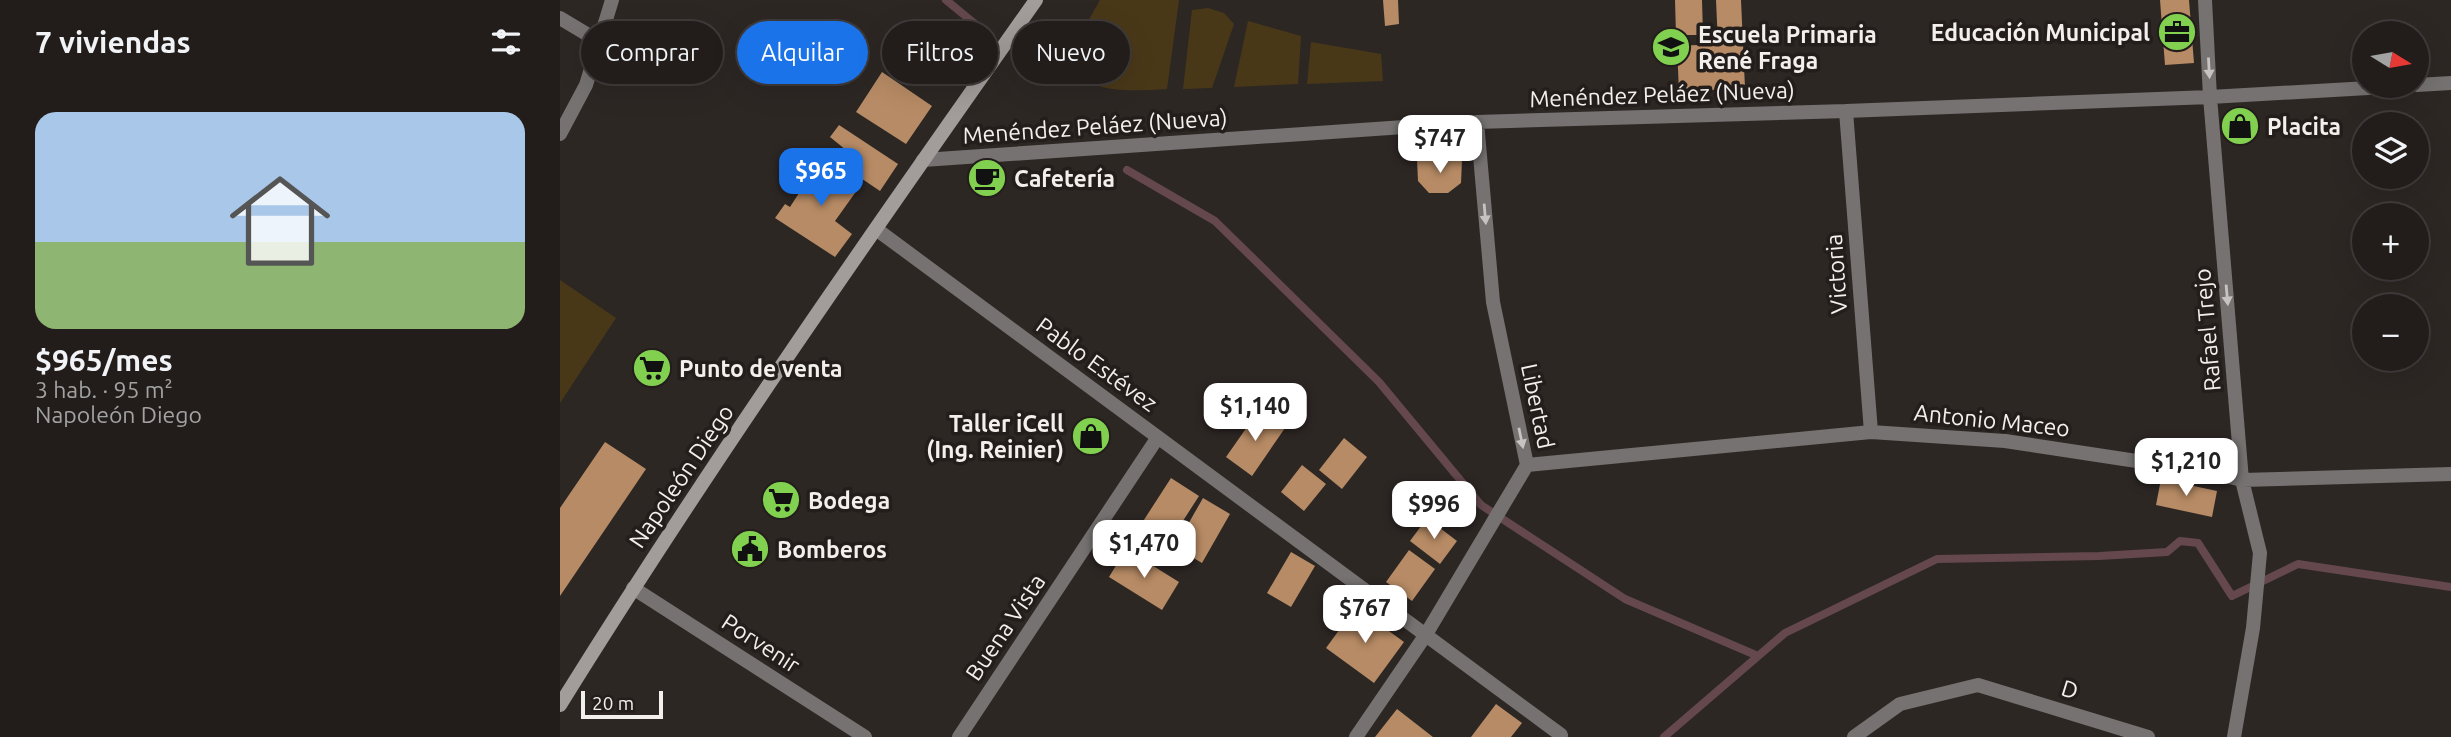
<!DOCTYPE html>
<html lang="es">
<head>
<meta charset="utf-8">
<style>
	:root { --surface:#221d1b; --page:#2e2a28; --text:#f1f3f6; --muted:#a2a2a3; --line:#3f3b3a; --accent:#1a73e8 }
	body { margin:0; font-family:Ubuntu,sans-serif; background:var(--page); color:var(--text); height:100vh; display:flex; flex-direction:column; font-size:26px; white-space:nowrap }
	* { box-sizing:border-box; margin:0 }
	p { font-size:23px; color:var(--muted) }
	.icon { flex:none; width:38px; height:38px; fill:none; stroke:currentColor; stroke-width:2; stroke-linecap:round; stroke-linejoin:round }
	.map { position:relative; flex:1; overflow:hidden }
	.details { display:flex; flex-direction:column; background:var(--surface); width:560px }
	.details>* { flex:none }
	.top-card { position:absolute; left:21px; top:21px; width:665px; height:63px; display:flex; gap:14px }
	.needle { width:46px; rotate:101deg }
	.controls { position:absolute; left:1792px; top:21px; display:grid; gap:14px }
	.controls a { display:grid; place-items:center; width:77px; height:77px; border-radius:50%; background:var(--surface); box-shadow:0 7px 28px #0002,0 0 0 2px var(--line); font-size:35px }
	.scale { position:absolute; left:21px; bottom:18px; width:82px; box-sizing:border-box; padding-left:7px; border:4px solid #f3efed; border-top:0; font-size:19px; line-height:24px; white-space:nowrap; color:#f3efed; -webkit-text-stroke:5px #231d1b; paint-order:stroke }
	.price { position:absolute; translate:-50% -60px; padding:0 16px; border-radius:14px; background:#fff; color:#222; font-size:23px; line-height:46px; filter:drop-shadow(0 2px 4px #0008) }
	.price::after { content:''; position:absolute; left:50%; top:42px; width:21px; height:16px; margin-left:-10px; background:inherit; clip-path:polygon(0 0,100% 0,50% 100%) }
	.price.selected { background:var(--accent); color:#fff }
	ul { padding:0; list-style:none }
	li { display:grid; align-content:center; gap:14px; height:371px; padding:0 35px }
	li+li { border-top:2px solid var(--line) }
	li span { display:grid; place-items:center; height:217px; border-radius:21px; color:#555 }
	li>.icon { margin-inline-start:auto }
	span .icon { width:126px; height:126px; fill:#fffc; stroke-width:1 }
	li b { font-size:30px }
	h2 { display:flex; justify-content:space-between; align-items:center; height:84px; padding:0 35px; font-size:30px }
	.chip { padding:0 24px; border-radius:32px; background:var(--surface); box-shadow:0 7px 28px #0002,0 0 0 2px var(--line); font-size:24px; line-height:63px }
	.chip.selected { background:var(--accent); color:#fff }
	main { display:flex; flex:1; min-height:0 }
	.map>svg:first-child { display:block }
	.green { fill:#493818 }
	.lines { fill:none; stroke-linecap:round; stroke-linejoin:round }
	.stream { stroke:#64484e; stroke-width:8 }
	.building { fill:#b78b65 }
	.minor { stroke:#767272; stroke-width:14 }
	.secondary { stroke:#a29c9b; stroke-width:14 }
	.oneway { fill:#c7c3c2 }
	.labels { text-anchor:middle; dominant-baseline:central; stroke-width:7; stroke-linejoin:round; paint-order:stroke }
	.poi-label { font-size:23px; font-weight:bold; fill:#f3efed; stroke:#231d1b; text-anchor:start }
	.street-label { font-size:23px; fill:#f3efed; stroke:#231d1b }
</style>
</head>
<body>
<main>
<section class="details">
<h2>7 viviendas<svg class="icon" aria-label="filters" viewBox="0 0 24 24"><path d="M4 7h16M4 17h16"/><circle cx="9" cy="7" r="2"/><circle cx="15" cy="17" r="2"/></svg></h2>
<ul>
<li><span style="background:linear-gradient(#a9c7e8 60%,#8fb573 0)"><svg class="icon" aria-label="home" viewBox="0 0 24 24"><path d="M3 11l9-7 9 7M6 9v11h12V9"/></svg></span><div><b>$965/mes</b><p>3 hab. · 95 m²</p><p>Napoleón Diego</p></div></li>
</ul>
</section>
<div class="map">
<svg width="1891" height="737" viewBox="0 0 1891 737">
	<rect width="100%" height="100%" fill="#2d2724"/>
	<path class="green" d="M 540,0 L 619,0 L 607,89 C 566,91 535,95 504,64 Z
		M 648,8 L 664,13 L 674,24 L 652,88 L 623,89 L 632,10 Z
		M 688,21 L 741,36 L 738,84 L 674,87 Z
		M 751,42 L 821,54 L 823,81 L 747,84 Z
		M 0,280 L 56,318 L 0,403 Z"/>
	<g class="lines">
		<path class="stream" d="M 386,0 L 420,28
			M 567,170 L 655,221 L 819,382 L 921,505 L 1065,599 L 1198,656
			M 1104,737 L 1225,633 L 1377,559 L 1539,556 L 1607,552 L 1620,541 L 1638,543 L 1672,596 L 1738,564 L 1891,587"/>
	</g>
	<path class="building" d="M 823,0 L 838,0 L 839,24 L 825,26 Z
		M 1115,0 L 1142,0 L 1143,35 L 1116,35 Z
		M 1156,0 L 1181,0 L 1185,88 L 1119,92 L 1117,46 L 1158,44 Z
		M 1600,0 L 1629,0 L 1634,63 L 1605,65 Z
		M 322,72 L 372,106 L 346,144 L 296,112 Z
		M 279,125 L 338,164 L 320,191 L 277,162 L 286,150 L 270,137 Z
		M 261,159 L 300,186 L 275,221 L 292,234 L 275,257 L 215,218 L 225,204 L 230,207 Z
		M 857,160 L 902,160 L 901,183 L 888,193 L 869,193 L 858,181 Z
		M 699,410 L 725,428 L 692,476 L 666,457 Z
		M 784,438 L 807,457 L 782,489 L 759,470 Z
		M 45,442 L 86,469 L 0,596 L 0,508 Z
		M 742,465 L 766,484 L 744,511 L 721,492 Z
		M 611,478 L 639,496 L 608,544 L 580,526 Z
		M 1601,479 L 1657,491 L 1652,517 L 1596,505 Z
		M 643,498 L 670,514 L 642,563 L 615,547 Z
		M 867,518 L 897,541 L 880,564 L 850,541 Z
		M 566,549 L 619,582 L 602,610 L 549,577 Z
		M 849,550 L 875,569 L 852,601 L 826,582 Z
		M 731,552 L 755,566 L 731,607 L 707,593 Z
		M 796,607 L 844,642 L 814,683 L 766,648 Z
		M 936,704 L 962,723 L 951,737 L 911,737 Z
		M 837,709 L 873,737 L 815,737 Z"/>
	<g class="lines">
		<path class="minor" d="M 1645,0 L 1650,97 L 1682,480 L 1700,553 L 1693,628 L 1674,737
			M 0,18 L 40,42
			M 1857,85 L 1891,83
			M 1286,111 L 1311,432
			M 0,134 L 26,85 L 52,0
			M 363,160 L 917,122 L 1286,111 L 1650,97 L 1843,86
			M 316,229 L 1001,735
			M 967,465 L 1311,432 L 1445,441 L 1649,472 L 1682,480 L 1891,474
			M 73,588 L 305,737
			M 399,737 L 598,437
			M 796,737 L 865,636 L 967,465 L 933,302 L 917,122
			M 1294,737 L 1340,704 L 1418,685 L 1588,737"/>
		<path class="secondary" d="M 0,705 C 149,465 313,231 476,0"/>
	</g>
	<defs><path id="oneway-solid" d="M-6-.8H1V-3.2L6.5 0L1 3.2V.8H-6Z" transform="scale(1.75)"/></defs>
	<g class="oneway">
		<use href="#oneway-solid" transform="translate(1649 68) rotate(87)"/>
		<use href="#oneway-solid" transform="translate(925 214) rotate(85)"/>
		<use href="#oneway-solid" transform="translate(1667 295) rotate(85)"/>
		<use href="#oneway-solid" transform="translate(961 438) rotate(78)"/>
	</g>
	<defs>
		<g id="office-disc" transform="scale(2.0125)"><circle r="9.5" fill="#81d050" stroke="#231d1b"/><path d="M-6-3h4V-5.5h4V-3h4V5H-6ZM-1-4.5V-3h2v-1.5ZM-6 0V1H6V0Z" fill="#111"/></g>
		<g id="school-disc" transform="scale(2.0125)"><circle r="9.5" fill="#81d050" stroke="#231d1b"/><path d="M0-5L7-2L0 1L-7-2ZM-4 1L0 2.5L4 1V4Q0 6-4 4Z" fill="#111"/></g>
		<g id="shop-disc" transform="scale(2.0125)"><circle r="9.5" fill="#81d050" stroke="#231d1b"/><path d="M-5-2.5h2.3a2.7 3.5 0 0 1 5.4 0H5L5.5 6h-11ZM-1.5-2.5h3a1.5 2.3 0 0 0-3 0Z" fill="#111"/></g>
		<g id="cafe-disc" transform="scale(2.0125)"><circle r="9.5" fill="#81d050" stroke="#231d1b"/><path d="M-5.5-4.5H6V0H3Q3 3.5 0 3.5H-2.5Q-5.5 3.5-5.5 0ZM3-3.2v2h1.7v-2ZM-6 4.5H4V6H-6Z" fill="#111"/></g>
		<g id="supermarket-disc" transform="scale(2.0125)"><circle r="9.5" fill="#81d050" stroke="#231d1b"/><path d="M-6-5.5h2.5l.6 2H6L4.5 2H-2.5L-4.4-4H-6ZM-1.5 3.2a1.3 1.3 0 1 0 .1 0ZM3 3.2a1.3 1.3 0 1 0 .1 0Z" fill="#111"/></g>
		<g id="civic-disc" transform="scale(2.0125)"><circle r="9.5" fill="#81d050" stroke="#231d1b"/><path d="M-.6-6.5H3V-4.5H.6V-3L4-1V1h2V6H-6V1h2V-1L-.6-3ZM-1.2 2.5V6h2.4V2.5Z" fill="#111"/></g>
	</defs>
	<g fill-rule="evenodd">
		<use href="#office-disc" x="1617" y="32"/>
		<use href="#school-disc" x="1111" y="47"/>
		<use href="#shop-disc" x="1680" y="126"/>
		<use href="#cafe-disc" x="427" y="178"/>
		<use href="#supermarket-disc" x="92" y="368"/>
		<use href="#shop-disc" x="531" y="436"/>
		<use href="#supermarket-disc" x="221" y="500"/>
		<use href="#civic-disc" x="190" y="549"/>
	</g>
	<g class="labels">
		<g class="poi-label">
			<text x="1590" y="32" text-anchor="end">Educación Municipal</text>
			<text x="1138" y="34">Escuela Primaria<tspan x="1138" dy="26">René Fraga</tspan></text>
			<text x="1707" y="126">Placita</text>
			<text x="454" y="178">Cafetería</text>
			<text x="119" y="368">Punto de venta</text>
			<text x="504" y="423" text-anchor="end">Taller iCell<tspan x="504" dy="26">(Ing. Reinier)</tspan></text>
			<text x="248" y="500">Bodega</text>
			<text x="217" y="549">Bomberos</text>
		</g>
		<g class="street-label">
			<text transform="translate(1102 94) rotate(-2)">Menéndez Peláez (Nueva)</text>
			<text transform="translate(535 126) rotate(-4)">Menéndez Peláez (Nueva)</text>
			<text transform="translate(1276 274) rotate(-94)">Victoria</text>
			<text transform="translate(1647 330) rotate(-95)">Rafael Trejo</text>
			<text transform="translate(537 364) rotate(36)">Pablo Estévez</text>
			<text transform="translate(978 406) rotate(78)">Libertad</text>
			<text transform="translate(1432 420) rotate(6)">Antonio Maceo</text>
			<text transform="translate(121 476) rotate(-56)">Napoleón Diego</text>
			<text transform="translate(445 627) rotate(-56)">Buena Vista</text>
			<text transform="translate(201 643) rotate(33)">Porvenir</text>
			<text transform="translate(1510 689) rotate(17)">D</text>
		</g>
	</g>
</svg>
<div class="controls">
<a><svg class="needle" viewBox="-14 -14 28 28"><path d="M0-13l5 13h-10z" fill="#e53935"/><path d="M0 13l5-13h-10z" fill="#a2a2a3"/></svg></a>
<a><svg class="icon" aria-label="layers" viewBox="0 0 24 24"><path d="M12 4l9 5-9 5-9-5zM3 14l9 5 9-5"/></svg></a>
<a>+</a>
<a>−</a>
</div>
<div class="scale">20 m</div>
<b class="price" style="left:880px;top:175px">$747</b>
<b class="price selected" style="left:261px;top:208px">$965</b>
<b class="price" style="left:695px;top:443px">$1,140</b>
<b class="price" style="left:1626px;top:498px">$1,210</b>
<b class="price" style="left:874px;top:541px">$996</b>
<b class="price" style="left:584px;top:580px">$1,470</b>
<b class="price" style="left:805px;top:645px">$767</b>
<div class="top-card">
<a class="chip">Comprar</a>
<a class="chip selected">Alquilar</a>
<a class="chip">Filtros</a>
<a class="chip">Nuevo</a>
</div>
</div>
</main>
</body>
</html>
